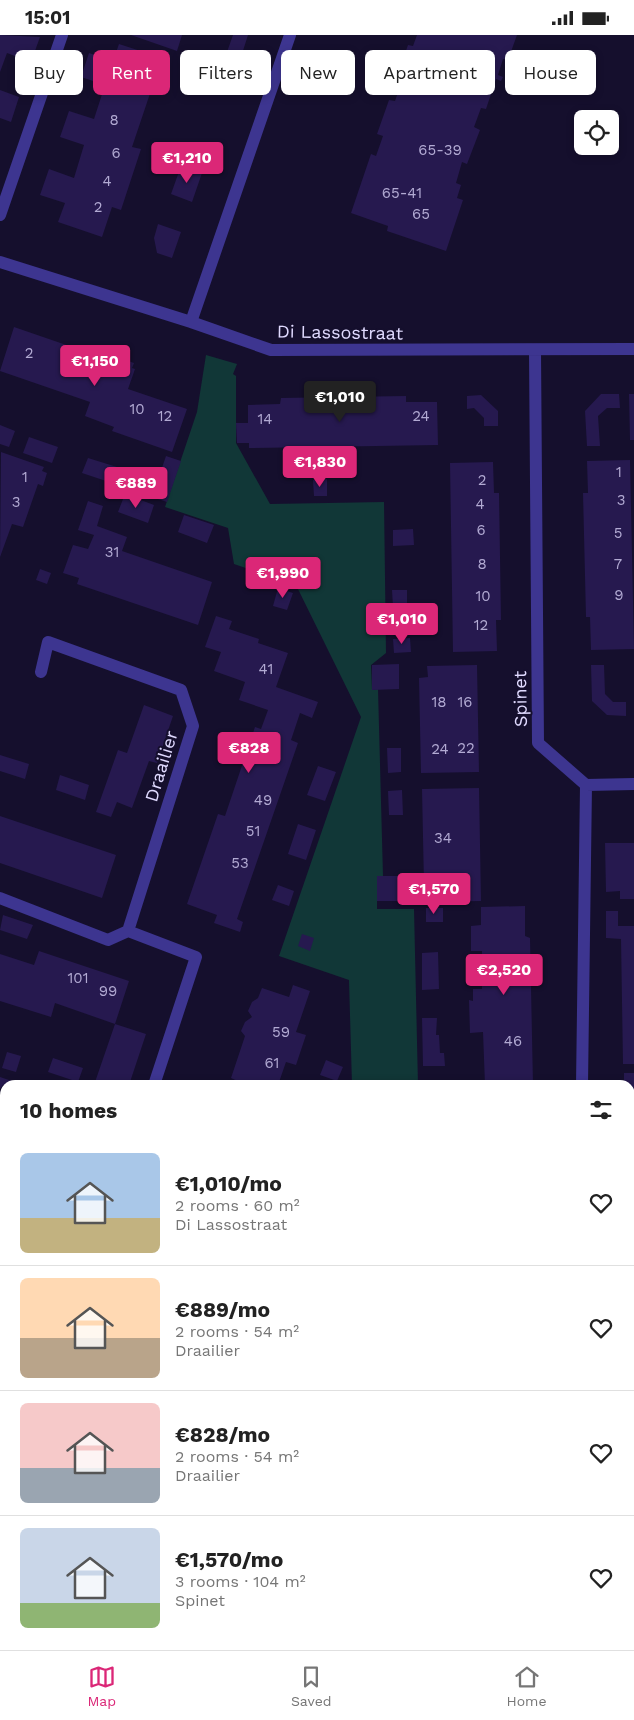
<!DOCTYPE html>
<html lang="en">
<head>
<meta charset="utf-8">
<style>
	:root { --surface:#fff; --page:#f2f2f2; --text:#222; --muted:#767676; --line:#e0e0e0; --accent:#db2777 }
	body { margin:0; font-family:"Work Sans",sans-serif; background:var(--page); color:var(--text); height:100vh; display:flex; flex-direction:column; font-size:19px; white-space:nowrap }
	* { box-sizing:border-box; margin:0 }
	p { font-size:16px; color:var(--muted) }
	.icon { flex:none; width:28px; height:28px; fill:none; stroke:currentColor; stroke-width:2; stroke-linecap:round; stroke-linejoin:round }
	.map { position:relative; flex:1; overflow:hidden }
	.sheet { position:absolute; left:0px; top:1045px; width:635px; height:570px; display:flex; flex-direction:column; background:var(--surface); border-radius:15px 15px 0 0; box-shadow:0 2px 8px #0003 }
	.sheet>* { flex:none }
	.guide { position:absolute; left:15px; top:15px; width:605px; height:45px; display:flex; gap:10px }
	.tools { position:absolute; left:574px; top:75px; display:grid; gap:10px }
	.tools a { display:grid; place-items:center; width:45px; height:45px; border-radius:8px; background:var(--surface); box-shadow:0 2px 8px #0003; font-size:25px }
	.price { position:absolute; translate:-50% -42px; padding:0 11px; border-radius:5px; background:var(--accent); color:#fff; font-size:16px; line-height:32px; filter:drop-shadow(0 1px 2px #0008) }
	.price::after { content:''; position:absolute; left:50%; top:30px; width:15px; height:11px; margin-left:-8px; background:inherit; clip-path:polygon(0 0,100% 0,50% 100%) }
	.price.active { background:#222; color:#fff }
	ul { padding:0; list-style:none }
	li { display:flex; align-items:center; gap:15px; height:125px; padding:0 20px }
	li+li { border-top:1px solid var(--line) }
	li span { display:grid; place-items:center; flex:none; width:140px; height:100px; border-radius:8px; color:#555 }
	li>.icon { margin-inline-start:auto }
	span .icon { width:60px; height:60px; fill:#fffc; stroke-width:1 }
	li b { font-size:21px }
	h2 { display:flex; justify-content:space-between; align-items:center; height:60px; padding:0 20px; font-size:21px }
	.chip { padding:0 18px; border-radius:8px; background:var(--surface); box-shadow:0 2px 8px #0003; font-size:18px; line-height:45px }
	.chip.active { background:var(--accent); color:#fff }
	.status { display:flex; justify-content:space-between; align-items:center; height:35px; padding:0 25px; background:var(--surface); direction:ltr }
	.status svg { height:14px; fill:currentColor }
	.tabs { display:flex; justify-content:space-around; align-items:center; height:70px; border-top:1px solid var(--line); background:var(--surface); font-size:14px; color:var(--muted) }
	.tabs a { display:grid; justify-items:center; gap:2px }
	.tabs .active { color:var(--accent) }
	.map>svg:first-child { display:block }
	.green { fill:#113737 }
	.water { fill:#051d4f }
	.building { fill:#26194f }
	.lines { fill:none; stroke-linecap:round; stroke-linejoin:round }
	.lane { stroke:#3d3590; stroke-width:12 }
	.street { stroke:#3d3590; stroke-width:12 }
	.primary { stroke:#cb61ff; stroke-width:12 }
	.labels { text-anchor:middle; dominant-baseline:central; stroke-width:4; stroke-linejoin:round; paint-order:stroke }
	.number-label { font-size:15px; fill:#b2aad3 }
	.street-label { font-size:18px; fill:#e0daff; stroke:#150f2d }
</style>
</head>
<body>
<div class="status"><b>15:01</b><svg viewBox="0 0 49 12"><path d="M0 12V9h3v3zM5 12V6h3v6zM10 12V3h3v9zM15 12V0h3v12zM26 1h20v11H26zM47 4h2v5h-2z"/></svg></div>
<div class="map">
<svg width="634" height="1615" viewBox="0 0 634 1615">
	<rect width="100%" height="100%" fill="#150f2d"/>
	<path class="green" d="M 206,320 L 237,329 L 233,339 L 236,341 L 236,408 L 270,469 L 384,467 L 386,618 L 371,630 L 372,655 L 378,654 L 383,841 L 377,841 L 377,874 L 414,874 L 418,1050 L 352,1050 L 349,945 L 279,921 L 361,682 L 296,550 L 234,529 L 228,493 L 165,472 L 197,377 Z
		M 630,1399 L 634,1399 L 634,1477 L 630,1478 Z
		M 0,1402 L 5,1402 L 5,1475 L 0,1475 Z
		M 0,1574 L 5,1574 L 5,1610 L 630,1610 L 630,1582 L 634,1582 L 634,1615 L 10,1615 L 0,1612 Z"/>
	<path class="water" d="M 630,1218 L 634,1218 L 634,1336 L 630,1336 Z
		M 0,1257 L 5,1257 L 5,1325 L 0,1325 Z"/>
	<path class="building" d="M 0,0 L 40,2 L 31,27 L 7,18 L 0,37 Z
		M 131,0 L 182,0 L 177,16 Z
		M 233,0 L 248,0 L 241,22 L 227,17 Z
		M 417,0 L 517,0 L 508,25 L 503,24 L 498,40 L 503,42 L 501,46 L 496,44 L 486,74 L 481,73 L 474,92 L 480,95 L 467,129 L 462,127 L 456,148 L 461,150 L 457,163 L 463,165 L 446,216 L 387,196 L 388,191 L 351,178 L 371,119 L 376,121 L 383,101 L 377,99 L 389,65 L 395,66 L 402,46 L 396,44 L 408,10 L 413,11 Z
		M 119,9 L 162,23 L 132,112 L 141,114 L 121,175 L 112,172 L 102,202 L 58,187 L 65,168 L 40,160 L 49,134 L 74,143 L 84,110 L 60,102 L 69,76 L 94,84 L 105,50 L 81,42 L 89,18 L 113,26 Z
		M 0,55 L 19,62 L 11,87 L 0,83 Z
		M 181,131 L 202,138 L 192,167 L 171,159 Z
		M 158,189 L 181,197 L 172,223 L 157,218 L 154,203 Z
		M 14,292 L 107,324 L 108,319 L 134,328 L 132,333 L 135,334 L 128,354 L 187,374 L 172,417 L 112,396 L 114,392 L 85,381 L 90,367 L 0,336 Z
		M 601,359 L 619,359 L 620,373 L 607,373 L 598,381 L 600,411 L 587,411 L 585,376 Z
		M 629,359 L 634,359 L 634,405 L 630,405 Z
		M 481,360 L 498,376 L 498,391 L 484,391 L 484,383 L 474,373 L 467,374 L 467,361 Z
		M 406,361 L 406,367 L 437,367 L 438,410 L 249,413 L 249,408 L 237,408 L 236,388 L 248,388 L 248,370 L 280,369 L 281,363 Z
		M 0,390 L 15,396 L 9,412 L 0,409 Z
		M 29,402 L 58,412 L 52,428 L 23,418 Z
		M 1,417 L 44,432 L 42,436 L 47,438 L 43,451 L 38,449 L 23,492 L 12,489 L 0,522 Z
		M 166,421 L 181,426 L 167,467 L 152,462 Z
		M 88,423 L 117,432 L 112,448 L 82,438 Z
		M 630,425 L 634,614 L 591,615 L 590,582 L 586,582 L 583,458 L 588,458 L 587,426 Z
		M 493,427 L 494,458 L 499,458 L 501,585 L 496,585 L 497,616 L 453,617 L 450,428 Z
		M 327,444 L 327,461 L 314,461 L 313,445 Z
		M 125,459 L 154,470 L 148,488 L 118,477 Z
		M 88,466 L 103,471 L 97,491 L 127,502 L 122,516 L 212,547 L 198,590 L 77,549 L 79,543 L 63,538 L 73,510 L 88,514 L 94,500 L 78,495 Z
		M 184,480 L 214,490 L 207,508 L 178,497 Z
		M 413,494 L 414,510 L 393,511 L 393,495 Z
		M 40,534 L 51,538 L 47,549 L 36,545 Z
		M 278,553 L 293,558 L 287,575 L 273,571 Z
		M 392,555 L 407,555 L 407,571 L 393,572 Z
		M 216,581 L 232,586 L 229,594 L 259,604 L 258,608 L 288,618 L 276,652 L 318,667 L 312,683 L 300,678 L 291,705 L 298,708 L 237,884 L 243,887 L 240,897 L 214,888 L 217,880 L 187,869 L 218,779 L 225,781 L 255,692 L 261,694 L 268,675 L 239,665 L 245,647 L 214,636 L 221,617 L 205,612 Z
		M 410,603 L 411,617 L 394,618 L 393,604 Z
		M 399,629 L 399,654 L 372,655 L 372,630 Z
		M 477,630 L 479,737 L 421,738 L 419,643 L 428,642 L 427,631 Z
		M 591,630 L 604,630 L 605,659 L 613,667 L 626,667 L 626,681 L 607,680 L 592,666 Z
		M 144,670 L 173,681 L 157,728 L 149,726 L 132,773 L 117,767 L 111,782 L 96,777 L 118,715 L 127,718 Z
		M 387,713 L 401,713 L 401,737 L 388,738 Z
		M 0,720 L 29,729 L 25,744 L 0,736 Z
		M 318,731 L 336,737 L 325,766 L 307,760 Z
		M 60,740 L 89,750 L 85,765 L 56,755 Z
		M 479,753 L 481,866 L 433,867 L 432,850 L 424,850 L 422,754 Z
		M 402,755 L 403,780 L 389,780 L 388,756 Z
		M 0,781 L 116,820 L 102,863 L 0,828 Z
		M 298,789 L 316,795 L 306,825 L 288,819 Z
		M 605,808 L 634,808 L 634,864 L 620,864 L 620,856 L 606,857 Z
		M 377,841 L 404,841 L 405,866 L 377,866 Z
		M 278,850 L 294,856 L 289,871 L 272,865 Z
		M 525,871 L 525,901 L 530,903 L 533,1050 L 485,1050 L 483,997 L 470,998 L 469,965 L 473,966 L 473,954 L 482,954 L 482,916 L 471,916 L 471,891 L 481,890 L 481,872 Z
		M 426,873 L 443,873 L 443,887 L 426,887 Z
		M 606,876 L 618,876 L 618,891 L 634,891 L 634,1029 L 623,1029 L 621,904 L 606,903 Z
		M 3,880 L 33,890 L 27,904 L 0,895 Z
		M 302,899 L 314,903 L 310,916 L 298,911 Z
		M 39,916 L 129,946 L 115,989 L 55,968 L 51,982 L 0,966 L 0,919 L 34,930 Z
		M 438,917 L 439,954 L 422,955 L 422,918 Z
		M 293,950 L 310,956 L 296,997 L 306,1000 L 296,1030 L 286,1027 L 278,1050 L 246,1050 L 231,1043 L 245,1001 L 241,996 L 245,987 L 252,982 L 248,976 L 252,967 L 258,963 L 262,953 L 289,962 Z
		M 422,983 L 437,983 L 436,1000 L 439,1000 L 440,1018 L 444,1018 L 445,1031 L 423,1031 Z
		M 115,989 L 146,999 L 129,1050 L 94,1050 Z
		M 7,1017 L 21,1021 L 16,1037 L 2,1033 Z
		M 53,1023 L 83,1033 L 78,1047 L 48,1037 Z
		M 326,1025 L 343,1032 L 337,1046 L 320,1040 Z
		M 624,1038 L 634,1038 L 634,1056 L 630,1056 L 630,1050 L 624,1050 Z
		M 0,1042 L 12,1046 L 10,1050 L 3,1050 L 0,1054 Z
		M 630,1088 L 634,1088 L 634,1130 L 630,1130 Z"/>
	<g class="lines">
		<path class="lane" d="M 0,180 L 62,0"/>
		<path class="street" d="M 0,227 L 191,287 L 271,315 L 634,314
			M 191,287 L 290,0
			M 535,316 L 538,708 L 586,750 L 582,1050
			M 41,637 L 48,607 L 181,655 L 193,691 L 128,896
			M 586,750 L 634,749
			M 0,863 L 108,905 L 128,896 L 196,922 L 154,1050
			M 0,1123 L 5,1112
			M 630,1177 L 634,1177"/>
		<path class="primary" d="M 0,1484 L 5,1484
			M 630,1485 L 634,1485
			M 0,1516 L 5,1516
			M 630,1519 L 634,1518"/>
	</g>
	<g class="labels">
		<g class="number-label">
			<text x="114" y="85">8</text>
			<text x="440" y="115">65-39</text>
			<text x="116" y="118">6</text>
			<text x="107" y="146">4</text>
			<text x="402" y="158">65-41</text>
			<text x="98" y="172">2</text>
			<text x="421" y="179">65</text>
			<text x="29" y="318">2</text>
			<text x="137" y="374">10</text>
			<text x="165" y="381">12</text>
			<text x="421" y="381">24</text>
			<text x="265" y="384">14</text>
			<text x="619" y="437">1</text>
			<text x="25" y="442">1</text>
			<text x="482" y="445">2</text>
			<text x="621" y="465">3</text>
			<text x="16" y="467">3</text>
			<text x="480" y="469">4</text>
			<text x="481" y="495">6</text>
			<text x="618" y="498">5</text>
			<text x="112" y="517">31</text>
			<text x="482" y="529">8</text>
			<text x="618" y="529">7</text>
			<text x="619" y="560">9</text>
			<text x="483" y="561">10</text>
			<text x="481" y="590">12</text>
			<text x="266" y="634">41</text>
			<text x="439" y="667">18</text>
			<text x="465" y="667">16</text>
			<text x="466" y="713">22</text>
			<text x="440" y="714">24</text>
			<text x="263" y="765">49</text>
			<text x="253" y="796">51</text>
			<text x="443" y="803">34</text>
			<text x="240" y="828">53</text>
			<text x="78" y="943">101</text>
			<text x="108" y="956">99</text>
			<text x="281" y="997">59</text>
			<text x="513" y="1006">46</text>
			<text x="272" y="1028">61</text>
		</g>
		<g class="street-label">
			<text transform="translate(340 297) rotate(1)">Di Lassostraat</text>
			<text transform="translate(520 664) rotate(-91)">Spinet</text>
			<text transform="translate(161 731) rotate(-73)">Draailier</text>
		</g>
	</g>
</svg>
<div class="tools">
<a><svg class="icon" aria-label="locate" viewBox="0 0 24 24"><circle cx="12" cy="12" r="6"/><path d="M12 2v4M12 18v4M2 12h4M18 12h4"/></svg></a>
</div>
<b class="price" style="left:187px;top:149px">€1,210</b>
<b class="price" style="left:95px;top:352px">€1,150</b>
<b class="price active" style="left:340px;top:388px">€1,010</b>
<b class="price" style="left:320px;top:453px">€1,830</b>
<b class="price" style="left:136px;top:474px">€889</b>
<b class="price" style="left:283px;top:564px">€1,990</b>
<b class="price" style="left:402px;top:610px">€1,010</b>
<b class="price" style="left:249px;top:739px">€828</b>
<b class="price" style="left:434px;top:880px">€1,570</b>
<b class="price" style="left:504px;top:961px">€2,520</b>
<div class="guide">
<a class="chip">Buy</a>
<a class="chip active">Rent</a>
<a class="chip">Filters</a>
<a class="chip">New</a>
<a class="chip">Apartment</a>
<a class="chip">House</a>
</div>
<section class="sheet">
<h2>10 homes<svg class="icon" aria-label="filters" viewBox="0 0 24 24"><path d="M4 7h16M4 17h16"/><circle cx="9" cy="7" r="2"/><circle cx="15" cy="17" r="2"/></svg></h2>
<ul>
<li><span style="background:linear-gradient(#a9c7e8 65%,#c2b280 0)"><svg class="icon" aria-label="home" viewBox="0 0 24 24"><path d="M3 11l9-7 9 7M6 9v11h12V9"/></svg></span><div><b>€1,010/mo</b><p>2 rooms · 60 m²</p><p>Di Lassostraat</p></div><svg class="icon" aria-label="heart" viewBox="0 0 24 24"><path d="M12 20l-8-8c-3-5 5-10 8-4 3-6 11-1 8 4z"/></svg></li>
<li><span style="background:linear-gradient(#ffd9b3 60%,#b9a48a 0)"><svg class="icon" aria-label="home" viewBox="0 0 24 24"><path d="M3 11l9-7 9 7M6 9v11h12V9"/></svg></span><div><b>€889/mo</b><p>2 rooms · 54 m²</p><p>Draailier</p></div><svg class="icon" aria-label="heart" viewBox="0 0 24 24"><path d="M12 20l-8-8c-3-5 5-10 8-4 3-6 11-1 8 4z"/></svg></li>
<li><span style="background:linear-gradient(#f6c9c9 65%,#9aa5b1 0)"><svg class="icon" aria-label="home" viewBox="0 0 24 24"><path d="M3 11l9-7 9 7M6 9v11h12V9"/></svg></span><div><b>€828/mo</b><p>2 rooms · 54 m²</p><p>Draailier</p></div><svg class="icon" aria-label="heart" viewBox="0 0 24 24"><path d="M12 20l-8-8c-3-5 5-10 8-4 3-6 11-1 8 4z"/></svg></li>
<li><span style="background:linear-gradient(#c9d6e8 75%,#8fb573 0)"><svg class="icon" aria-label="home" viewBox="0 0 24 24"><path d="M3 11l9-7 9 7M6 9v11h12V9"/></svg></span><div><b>€1,570/mo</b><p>3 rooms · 104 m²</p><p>Spinet</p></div><svg class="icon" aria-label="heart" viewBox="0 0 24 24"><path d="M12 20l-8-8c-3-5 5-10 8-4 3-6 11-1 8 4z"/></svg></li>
</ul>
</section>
</div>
<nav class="tabs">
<a class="active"><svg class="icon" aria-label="map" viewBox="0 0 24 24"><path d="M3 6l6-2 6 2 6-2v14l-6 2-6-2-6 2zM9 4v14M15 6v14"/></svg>Map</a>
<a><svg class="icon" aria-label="saved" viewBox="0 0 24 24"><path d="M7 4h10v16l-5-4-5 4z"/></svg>Saved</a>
<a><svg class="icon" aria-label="home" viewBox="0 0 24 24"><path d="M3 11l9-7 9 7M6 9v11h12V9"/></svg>Home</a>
</nav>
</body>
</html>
